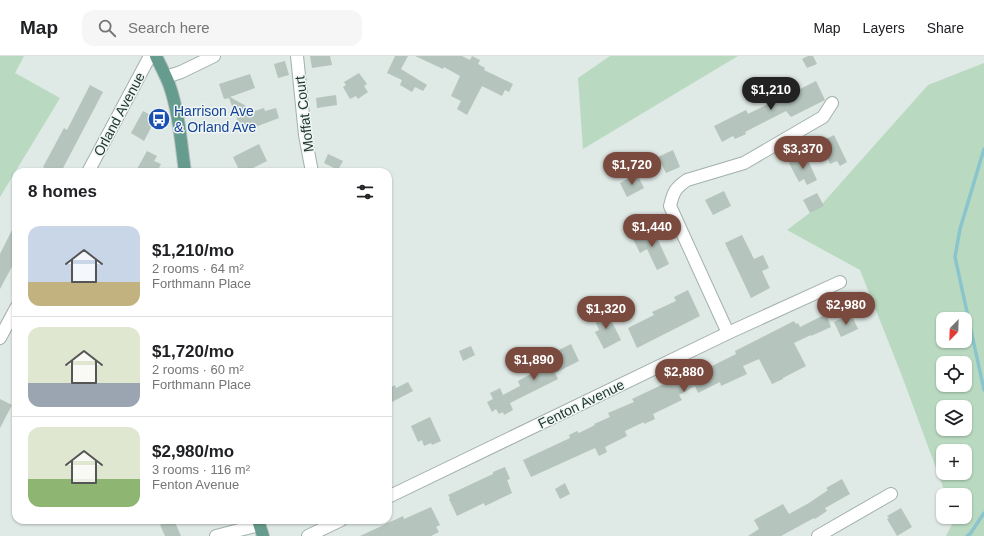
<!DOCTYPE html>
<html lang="en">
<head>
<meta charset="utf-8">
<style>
	:root { --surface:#fff; --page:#f6f6f6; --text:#202124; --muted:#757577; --line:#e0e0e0; --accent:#7a4a3e }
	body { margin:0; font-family:Helvetica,sans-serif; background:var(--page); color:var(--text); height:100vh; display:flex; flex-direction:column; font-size:15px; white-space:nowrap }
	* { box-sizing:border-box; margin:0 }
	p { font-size:13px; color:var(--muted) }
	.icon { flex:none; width:22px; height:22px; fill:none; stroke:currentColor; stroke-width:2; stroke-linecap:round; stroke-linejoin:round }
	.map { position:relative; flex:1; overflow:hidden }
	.drawer { position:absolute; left:12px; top:112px; width:380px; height:356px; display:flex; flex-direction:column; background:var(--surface); border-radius:12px; box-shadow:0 1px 3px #0004 }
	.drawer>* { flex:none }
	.needle { width:26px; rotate:203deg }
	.controls { position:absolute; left:936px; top:256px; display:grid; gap:8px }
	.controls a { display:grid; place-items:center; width:36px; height:36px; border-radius:8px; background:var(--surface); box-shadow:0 1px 3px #0004; font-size:20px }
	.price { position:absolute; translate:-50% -34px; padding:0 9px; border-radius:14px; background:var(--accent); color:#fff; font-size:13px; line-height:26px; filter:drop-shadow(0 1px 2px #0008) }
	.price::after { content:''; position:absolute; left:50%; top:24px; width:12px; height:9px; margin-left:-6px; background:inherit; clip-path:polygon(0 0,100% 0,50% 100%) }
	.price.current { background:#222; color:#fff }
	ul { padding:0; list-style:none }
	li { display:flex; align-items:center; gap:12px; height:100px; padding:0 16px }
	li+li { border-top:1px solid var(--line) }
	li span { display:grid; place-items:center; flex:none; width:112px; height:80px; border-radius:12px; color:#555 }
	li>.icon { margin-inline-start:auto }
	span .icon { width:48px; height:48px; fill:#fffc; stroke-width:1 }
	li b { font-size:17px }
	h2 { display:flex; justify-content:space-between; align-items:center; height:48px; padding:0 16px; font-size:17px }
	header { display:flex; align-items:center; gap:24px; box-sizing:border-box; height:56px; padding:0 20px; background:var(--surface); border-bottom:1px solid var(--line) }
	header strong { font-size:19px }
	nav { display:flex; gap:22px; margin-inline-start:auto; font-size:14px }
	.search { width:280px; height:36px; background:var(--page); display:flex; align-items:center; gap:10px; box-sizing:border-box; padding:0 14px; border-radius:12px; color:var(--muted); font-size:15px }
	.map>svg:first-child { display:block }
	.green { fill:#b9dac1; fill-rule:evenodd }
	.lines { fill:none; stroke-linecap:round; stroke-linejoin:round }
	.stream { stroke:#8ac4cc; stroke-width:3.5 }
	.building { fill:#b5c4bd }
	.minor-casing { stroke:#a2b0ab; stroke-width:14 }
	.major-casing { stroke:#bcc3c1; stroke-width:14 }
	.minor { stroke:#fff; stroke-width:12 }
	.major { stroke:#669c8d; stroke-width:12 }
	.labels { text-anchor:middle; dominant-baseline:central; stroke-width:3; stroke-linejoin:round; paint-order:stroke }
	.transit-label { font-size:14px; fill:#164399; stroke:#eff6f3; text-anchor:start }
	.street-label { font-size:14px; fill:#213831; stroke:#eff6f3 }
</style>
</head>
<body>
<header>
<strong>Map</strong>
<div class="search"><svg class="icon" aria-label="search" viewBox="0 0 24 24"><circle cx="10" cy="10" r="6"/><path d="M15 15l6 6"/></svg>Search here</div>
<nav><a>Map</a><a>Layers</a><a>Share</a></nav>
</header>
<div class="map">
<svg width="984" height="480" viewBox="0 0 984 480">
	<rect width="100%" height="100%" fill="#dfe9e5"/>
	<path class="green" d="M 0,0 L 24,0 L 15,17 L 60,42 L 0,141 Z
		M 610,0 L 738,0 L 583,93 L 578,22 Z
		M 984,7 L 984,480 L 946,480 L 955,462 L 954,461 L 965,461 L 965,439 L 946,439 L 902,320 L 860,214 L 787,174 L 823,147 L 928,29 ZM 943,263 L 965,263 L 965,285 L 943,285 ZM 943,307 L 965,307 L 965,329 L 943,329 ZM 943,351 L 965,351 L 965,373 L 943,373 ZM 943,395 L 965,395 L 965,417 L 943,417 Z"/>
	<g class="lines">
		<path class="stream" d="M 984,93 L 960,173 L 955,201 L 984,334
			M 967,480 L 970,478 L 984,457"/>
	</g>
	<path class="building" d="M 310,0 L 330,0 L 332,9 L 312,12 Z
		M 395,0 L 408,0 L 401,13 L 427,29 L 423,35 L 415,31 L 412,36 L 400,29 L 402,24 L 387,17 Z
		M 415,0 L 462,0 L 470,4 L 472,0 L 480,4 L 478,8 L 485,12 L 484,14 L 513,28 L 509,36 L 505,34 L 502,40 L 482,30 L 467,59 L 457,53 L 461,45 L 451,40 L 460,20 L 444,11 L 443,13 Z
		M 808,0 L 813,0 L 817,8 L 807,12 L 802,3 Z
		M 285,5 L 289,19 L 278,22 L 274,8 Z
		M 359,17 L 367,28 L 364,30 L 368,36 L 358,43 L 356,40 L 350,43 L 343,31 L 346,29 L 344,26 Z
		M 250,18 L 255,32 L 230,41 L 246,50 L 249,57 L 264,52 L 265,55 L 276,52 L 279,62 L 245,75 L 242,67 L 239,68 L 229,42 L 224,43 L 219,28 Z
		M 816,25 L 825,44 L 791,61 L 786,55 L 745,76 L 746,78 L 735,83 L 733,80 L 722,86 L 714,70 L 746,54 L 748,58 L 780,42 L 779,40 L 793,33 L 794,36 Z
		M 90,29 L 103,36 L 61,116 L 52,116 L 43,111 L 64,72 L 67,74 Z
		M 336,39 L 337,49 L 317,52 L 316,42 Z
		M 143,55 L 156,62 L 144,85 L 131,77 Z
		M 834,79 L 847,106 L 840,110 L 837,105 L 830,108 L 822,90 L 828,87 L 826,83 Z
		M 259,88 L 267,105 L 251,113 L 252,116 L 240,116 L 233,101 Z
		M 673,94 L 680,111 L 666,117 L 658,101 Z
		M 147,95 L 157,100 L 154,105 L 161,108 L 157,116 L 142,116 L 137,113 Z
		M 328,98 L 343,105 L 338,114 L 324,107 Z
		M 805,98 L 817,124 L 807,129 L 804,123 L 799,126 L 789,107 Z
		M 637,118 L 644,132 L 627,141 L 620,127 Z
		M 724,135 L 731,150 L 713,159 L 705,144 Z
		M 817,137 L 824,150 L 810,157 L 803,144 Z
		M 16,166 L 16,197 L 14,202 L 16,203 L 0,233 L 0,198 Z
		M 653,173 L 669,208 L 657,214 L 647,193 L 640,197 L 633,183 Z
		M 742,179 L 754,203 L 763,199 L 769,212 L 762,215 L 770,232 L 751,242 L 725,187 Z
		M 688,234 L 700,260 L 637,292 L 628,272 L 654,259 L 652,256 L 676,245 L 674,241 Z
		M 606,254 L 621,284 L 604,293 L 595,276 L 599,274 L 593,260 Z
		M 826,258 L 831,271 L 811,280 L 811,279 L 794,287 L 806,310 L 783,322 L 783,323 L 772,328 L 759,303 L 743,310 L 747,318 L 721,330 L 720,326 L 698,337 L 695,330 L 679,339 L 682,344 L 653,358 L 655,363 L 644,368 L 644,366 L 625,375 L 627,380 L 605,391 L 607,396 L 599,400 L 595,392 L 531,421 L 523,404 L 570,382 L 569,379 L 577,375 L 579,377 L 595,369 L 594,368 L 610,361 L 608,357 L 634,346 L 632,343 L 672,324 L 674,329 L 679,327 L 680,328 L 712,310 L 736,298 L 735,295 L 794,265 L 796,268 L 798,267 L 800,271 Z
		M 851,258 L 858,273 L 841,281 L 834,266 Z
		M 571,288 L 579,305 L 555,317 L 558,323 L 510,347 L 513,354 L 504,359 L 503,356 L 499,358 L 496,353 L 492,356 L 487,346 L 493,343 L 490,337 L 500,332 L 503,339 L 520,330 L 518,325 L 538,314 L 537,312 L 549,307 L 557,300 L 555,296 Z
		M 471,290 L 475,299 L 463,305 L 459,295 Z
		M 408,326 L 413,335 L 392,346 L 388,338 L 388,333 L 395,329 L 396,332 Z
		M 0,343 L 12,349 L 0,372 Z
		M 430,361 L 441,385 L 432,389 L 431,387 L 424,390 L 422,384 L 418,386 L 411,370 Z
		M 505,411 L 510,423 L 507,424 L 512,437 L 485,450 L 484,447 L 457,460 L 449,443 L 450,442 L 448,439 L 493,418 L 493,416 Z
		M 842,423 L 850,438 L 825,452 L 827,455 L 815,463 L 814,462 L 781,480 L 748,480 L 759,473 L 754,464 L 783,448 L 789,458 L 809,447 L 828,434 L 826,432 Z
		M 565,427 L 570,438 L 560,443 L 555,433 Z
		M 431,451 L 440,469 L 436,471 L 439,476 L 431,480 L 360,480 L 403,460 L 404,463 Z
		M 901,452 L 912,471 L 897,480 L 887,463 L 889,462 L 887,460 Z
		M 170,464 L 174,464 L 181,480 L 165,480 L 160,469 Z"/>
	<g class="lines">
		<g class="minor-casing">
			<path id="minor" d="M 297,0 L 305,79 L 312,116
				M 166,21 L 181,16 L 214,0
				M 88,116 L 150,0
				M 728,277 L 670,150 C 673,137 675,132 687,124 L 744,107 L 823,61 L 832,47
				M 0,282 L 16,252
				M 388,441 L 728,277 L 840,226
				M 216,480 L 259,469
				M 308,480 L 341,464
				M 818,480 L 891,438"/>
		</g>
		<g class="major-casing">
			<path id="major" d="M 156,0 C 160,9 165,18 169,28 C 179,56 181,87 185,116
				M 258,464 L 263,480"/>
		</g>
		<use href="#minor" class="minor"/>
		<use href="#major" class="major"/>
	</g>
	<defs>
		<g id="bus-disc" transform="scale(1.15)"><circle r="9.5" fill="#1a4fb4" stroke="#eff6f3"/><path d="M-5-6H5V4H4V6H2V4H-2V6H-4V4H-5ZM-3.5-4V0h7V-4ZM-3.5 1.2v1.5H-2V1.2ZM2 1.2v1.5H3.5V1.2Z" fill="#fff"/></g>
	</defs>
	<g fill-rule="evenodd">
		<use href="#bus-disc" x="159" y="63"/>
	</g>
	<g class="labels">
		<g class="transit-label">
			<text x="174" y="55">Harrison Ave<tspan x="174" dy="16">&amp; Orland Ave</tspan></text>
		</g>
		<g class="street-label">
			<text transform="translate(119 58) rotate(-62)">Orland Avenue</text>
			<text transform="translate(304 58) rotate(-97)">Moffat Court</text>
			<text transform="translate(581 348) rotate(-26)">Fenton Avenue</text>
		</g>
	</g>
</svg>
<div class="controls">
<a><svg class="needle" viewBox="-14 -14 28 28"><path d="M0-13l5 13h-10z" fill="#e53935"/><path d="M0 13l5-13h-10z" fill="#757577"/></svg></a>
<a><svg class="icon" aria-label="locate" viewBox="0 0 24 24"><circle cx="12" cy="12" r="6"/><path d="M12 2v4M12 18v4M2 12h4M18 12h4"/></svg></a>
<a><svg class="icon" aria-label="layers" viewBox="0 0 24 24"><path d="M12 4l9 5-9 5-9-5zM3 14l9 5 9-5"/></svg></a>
<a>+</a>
<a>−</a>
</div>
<b class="price current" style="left:771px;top:55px">$1,210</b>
<b class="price" style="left:803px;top:114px">$3,370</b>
<b class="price" style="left:632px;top:130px">$1,720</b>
<b class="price" style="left:652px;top:192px">$1,440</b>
<b class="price" style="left:846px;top:270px">$2,980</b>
<b class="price" style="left:606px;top:274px">$1,320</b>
<b class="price" style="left:534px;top:325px">$1,890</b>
<b class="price" style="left:684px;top:337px">$2,880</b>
<section class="drawer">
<h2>8 homes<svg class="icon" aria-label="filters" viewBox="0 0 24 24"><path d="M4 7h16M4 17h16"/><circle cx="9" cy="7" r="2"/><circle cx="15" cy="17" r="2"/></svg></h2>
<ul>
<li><span style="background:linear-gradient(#c9d6e8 70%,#c2b280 0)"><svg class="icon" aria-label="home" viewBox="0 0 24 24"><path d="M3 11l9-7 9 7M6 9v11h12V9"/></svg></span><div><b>$1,210/mo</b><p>2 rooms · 64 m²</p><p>Forthmann Place</p></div></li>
<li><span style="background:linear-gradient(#dfe7d0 70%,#9aa5b1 0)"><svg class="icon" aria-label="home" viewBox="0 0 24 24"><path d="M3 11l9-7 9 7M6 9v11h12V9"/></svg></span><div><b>$1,720/mo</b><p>2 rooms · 60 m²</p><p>Forthmann Place</p></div></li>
<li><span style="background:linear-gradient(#dfe7d0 65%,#8fb573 0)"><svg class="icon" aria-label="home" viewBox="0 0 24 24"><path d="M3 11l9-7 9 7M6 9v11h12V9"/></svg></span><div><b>$2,980/mo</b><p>3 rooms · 116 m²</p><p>Fenton Avenue</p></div></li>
</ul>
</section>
</div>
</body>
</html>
